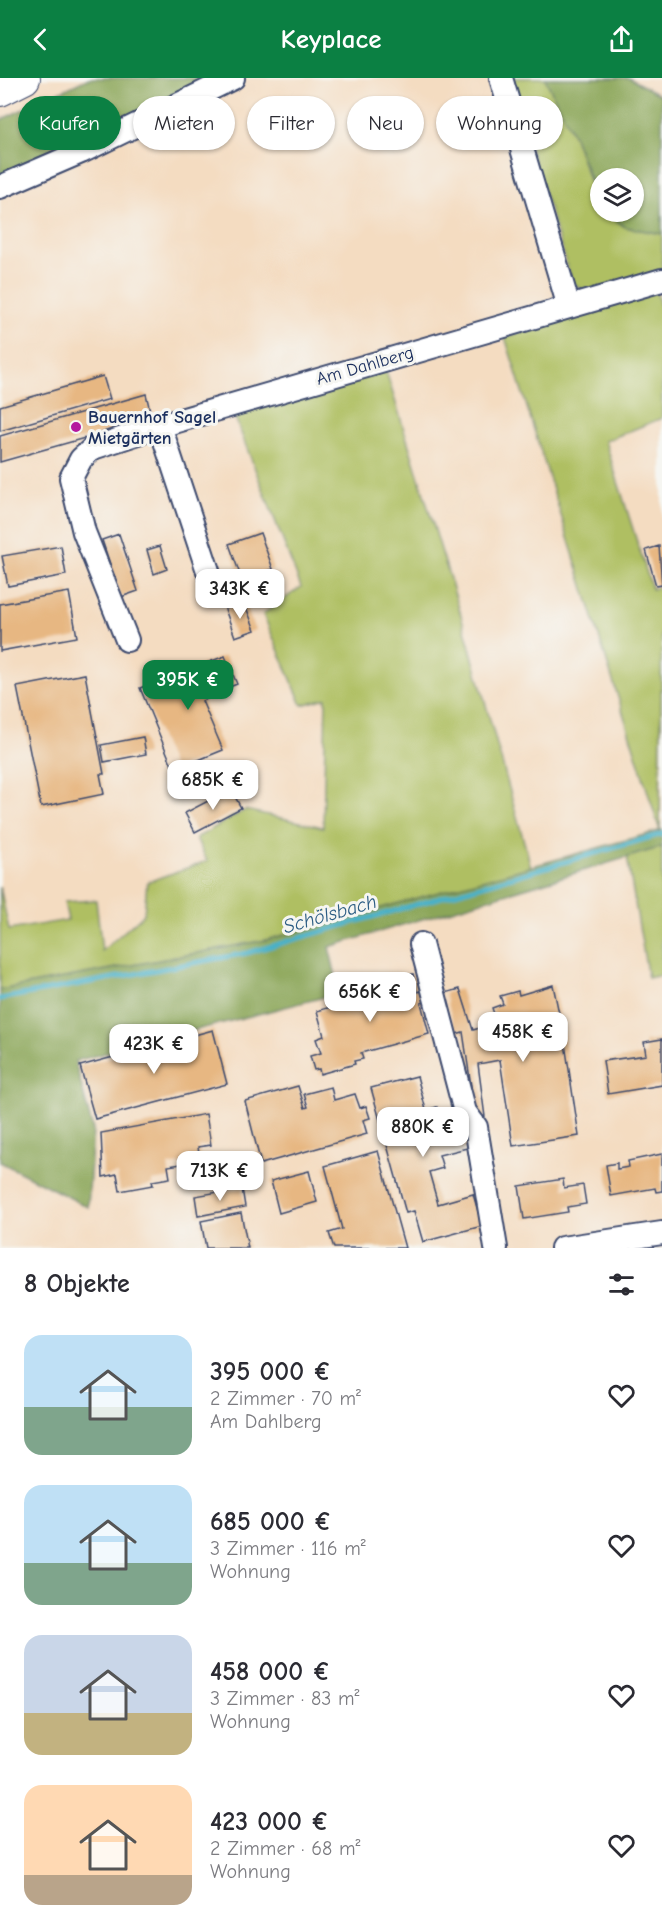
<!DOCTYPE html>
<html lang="de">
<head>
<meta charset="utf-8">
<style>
	:root { --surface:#fff; --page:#f7f7f7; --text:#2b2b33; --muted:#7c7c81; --accent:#0b8043 }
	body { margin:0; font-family:"Comic Neue",sans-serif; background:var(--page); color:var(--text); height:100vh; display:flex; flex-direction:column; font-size:22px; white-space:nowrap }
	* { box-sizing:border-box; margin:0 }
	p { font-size:20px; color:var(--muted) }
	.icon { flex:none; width:33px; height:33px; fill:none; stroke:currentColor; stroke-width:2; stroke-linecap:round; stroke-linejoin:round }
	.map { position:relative; height:1170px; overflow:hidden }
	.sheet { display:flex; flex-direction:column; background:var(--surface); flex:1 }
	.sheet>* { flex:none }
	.top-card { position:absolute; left:18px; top:18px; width:627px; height:54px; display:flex; gap:12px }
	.fabs { position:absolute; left:590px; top:90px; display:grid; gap:12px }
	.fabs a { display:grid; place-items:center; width:54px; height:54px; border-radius:50%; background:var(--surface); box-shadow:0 2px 4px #0004; font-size:30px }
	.price { position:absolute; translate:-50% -51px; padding:0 14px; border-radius:12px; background:#fff; color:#222; font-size:20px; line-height:39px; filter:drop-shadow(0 2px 3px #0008) }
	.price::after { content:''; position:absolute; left:50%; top:36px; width:18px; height:14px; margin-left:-9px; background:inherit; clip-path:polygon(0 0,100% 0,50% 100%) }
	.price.selected { background:var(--accent); color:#fff }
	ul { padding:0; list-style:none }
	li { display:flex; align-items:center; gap:18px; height:150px; padding:0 24px }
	li span { display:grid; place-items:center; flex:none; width:168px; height:120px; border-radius:18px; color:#555 }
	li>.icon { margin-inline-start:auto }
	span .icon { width:72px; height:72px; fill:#fffc; stroke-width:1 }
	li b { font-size:26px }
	h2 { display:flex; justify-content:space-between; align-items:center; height:72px; padding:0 24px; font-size:26px }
	.chip { padding:0 21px; border-radius:27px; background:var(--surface); box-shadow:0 2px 4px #0004; font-size:21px; line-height:54px }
	.chip.selected { background:var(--accent); color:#fff }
	header { display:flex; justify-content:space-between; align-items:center; height:78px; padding:0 24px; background:var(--accent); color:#fff; font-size:27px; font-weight:700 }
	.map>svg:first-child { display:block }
	.green { fill:#afbf62; stroke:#657760; stroke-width:1.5 }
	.forest { fill:#8ba658; stroke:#536a5b; stroke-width:1.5 }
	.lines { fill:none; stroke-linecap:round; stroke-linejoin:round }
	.stream { stroke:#49b1c8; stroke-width:5 }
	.building { fill:#e7b782 }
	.minor-casing { stroke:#3c496d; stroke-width:26 }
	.highway-casing { stroke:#3c496d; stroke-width:34 }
	.minor { stroke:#fff; stroke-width:22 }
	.highway { stroke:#fff; stroke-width:32 }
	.poi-dot { fill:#b5179e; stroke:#f6f6f2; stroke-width:2 }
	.labels { text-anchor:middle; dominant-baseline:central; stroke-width:6; stroke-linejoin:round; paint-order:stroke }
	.street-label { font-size:18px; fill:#1b2f5e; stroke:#f6f6f2 }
	.poi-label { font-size:18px; font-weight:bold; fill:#1b2f5e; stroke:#f6f6f2; text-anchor:start }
	.water-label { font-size:20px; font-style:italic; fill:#2b5c83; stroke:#f6f6f2 }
</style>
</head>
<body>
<header><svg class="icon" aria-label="back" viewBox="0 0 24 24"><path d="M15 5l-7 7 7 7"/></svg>Keyplace<svg class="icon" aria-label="share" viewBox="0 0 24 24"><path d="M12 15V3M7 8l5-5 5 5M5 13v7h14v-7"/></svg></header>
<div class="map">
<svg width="662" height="1170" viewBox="0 0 662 1170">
	<rect width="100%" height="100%" fill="#f6f6f2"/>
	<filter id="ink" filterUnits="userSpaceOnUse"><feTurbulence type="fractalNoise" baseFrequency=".0167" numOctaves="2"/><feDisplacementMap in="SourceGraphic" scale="12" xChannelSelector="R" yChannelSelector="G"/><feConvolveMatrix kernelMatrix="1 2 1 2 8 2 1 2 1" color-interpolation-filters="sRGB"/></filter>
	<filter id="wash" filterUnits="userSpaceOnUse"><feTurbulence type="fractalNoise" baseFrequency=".008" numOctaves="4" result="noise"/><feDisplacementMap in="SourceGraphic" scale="24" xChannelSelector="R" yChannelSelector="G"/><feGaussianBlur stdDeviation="1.35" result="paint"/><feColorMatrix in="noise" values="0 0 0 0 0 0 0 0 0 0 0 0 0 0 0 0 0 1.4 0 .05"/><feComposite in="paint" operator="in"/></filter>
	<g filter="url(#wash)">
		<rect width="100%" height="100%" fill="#f4dcc1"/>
		<path class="green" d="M 508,0 L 545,0 L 574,59 L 600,134 L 605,134 L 625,149 L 662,156 L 662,192 L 589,214 L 573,207 Z
			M 656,212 L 662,235 L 662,340 L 605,363 L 652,511 L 662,508 L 660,753 L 505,259 Z
			M 386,293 L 459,530 L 531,789 L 266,862 L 0,912 L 0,809 L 9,852 L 68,842 L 64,824 L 96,822 L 102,873 L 144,836 L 147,804 L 207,783 L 196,760 L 245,732 L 323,749 L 326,620 L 302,627 L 263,536 L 301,509 L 234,337 Z
			M 662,769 L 662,897 L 648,900 L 627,779 Z"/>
		<path class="forest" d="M 89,0 L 216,0 L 0,100 L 0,42 Z
			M 545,0 L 629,0 L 662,18 L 662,156 L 625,149 L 605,134 L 633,134 L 633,100 L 600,100 L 600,128 L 574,59 Z
			M 662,752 L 662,769 L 329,869 L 340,915 L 75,983 L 93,1052 L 88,1129 L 0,1084 L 0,912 L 266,862 Z"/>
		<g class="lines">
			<path class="stream" d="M 0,921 L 247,875 L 662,756"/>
		</g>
		<g id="blocks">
			<path class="building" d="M 103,298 L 110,321 L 0,353 L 0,328 Z
				M 146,316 L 152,341 L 0,384 L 0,358 Z
				M 260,455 L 273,491 L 242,502 L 229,466 Z
				M 119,456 L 138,513 L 121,519 L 102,462 Z
				M 61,468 L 66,497 L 8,508 L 2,478 Z
				M 160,468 L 167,491 L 154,496 L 147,472 Z
				M 659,468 L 662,507 L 656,508 L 646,472 Z
				M 69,514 L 77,559 L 0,573 L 0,526 Z
				M 244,524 L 255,552 L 235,559 L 225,531 Z
				M 225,578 L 237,606 L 209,617 L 211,619 L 202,623 L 223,672 L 174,692 L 140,610 Z
				M 85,596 L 104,696 L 100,696 L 104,716 L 41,729 L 17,609 Z
				M 143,659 L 146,676 L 104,684 L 101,667 Z
				M 231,711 L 241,730 L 195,754 L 185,735 Z
				M 413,896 L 417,914 L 422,913 L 425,924 L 421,925 L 429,956 L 361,975 L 363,981 L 354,983 L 355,986 L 320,996 L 319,991 L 314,992 L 310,978 L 321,975 L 316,961 L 324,958 L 317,933 L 348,924 L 345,915 Z
				M 553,907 L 564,959 L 579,1058 L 513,1068 L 500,982 L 478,986 L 485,1039 L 476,1041 L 463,954 L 456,956 L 445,915 L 460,911 L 473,952 L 497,945 L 492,930 L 503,926 L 500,918 L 518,913 L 519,917 Z
				M 213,952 L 227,1006 L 95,1041 L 80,988 Z
				M 662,961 L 662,1007 L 608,1016 L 603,983 L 646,977 L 644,964 Z
				M 417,998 L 426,1032 L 437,1029 L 442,1047 L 463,1041 L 471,1069 L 439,1077 L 443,1090 L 429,1094 L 438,1126 L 473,1116 L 482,1148 L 423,1164 L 414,1133 L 406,1135 L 371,1010 Z
				M 298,1008 L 305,1030 L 308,1029 L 304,1016 L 331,1009 L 334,1022 L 355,1016 L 360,1030 L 366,1028 L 370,1040 L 363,1042 L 367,1056 L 261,1086 L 245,1023 Z
				M 206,1036 L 211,1067 L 198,1069 L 200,1083 L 168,1088 L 170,1100 L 152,1103 L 153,1107 L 120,1113 L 117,1096 L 103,1099 L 101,1055 Z
				M 378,1073 L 405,1170 L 334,1170 L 329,1155 L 342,1151 L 325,1088 Z
				M 662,1076 L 662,1113 L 656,1114 L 655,1110 L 611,1118 L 606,1087 L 617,1085 L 617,1091 L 629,1089 L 628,1083 Z
				M 309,1093 L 317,1124 L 279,1135 L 271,1103 Z
				M 563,1101 L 564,1110 L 583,1107 L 586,1126 L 567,1129 L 568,1134 L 524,1141 L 519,1108 Z
				M 242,1110 L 245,1129 L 198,1138 L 195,1118 Z
				M 241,1135 L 248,1170 L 206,1170 L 201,1143 Z"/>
		</g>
	</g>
	<g filter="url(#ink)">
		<use href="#blocks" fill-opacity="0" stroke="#3c496d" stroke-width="1.5"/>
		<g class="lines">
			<g class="minor-casing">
				<path id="minor" d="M 501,0 L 569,229
					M 0,109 L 81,74 L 233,0
					M 209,496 L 160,348 L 662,202
					M 127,562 L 84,454 L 71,400 L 81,381 L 93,370 L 160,348
					M 421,866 L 465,1034 L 476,1049 L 496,1170
					M 562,1170 L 662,1155"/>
			</g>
			<g class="highway-casing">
				<path id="highway" d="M 0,12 L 24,0"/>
			</g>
			<use href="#minor" class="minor"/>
			<use href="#highway" class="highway"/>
		</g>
	</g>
	<circle class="poi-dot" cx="76" cy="349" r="6"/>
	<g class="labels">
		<g class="street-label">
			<text transform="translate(365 288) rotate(-16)">Am Dahlberg</text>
		</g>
		<g class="poi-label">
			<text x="88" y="339">Bauernhof Sagel<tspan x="88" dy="21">Mietgärten</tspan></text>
		</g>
		<g class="water-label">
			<text transform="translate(330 836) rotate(-16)">Schölsbach</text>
		</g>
	</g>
</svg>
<div class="fabs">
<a><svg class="icon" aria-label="layers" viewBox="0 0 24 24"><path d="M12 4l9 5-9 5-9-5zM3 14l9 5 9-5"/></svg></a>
</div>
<b class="price" style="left:240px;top:542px">343K €</b>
<b class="price selected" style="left:188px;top:633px">395K €</b>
<b class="price" style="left:213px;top:733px">685K €</b>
<b class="price" style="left:370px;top:945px">656K €</b>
<b class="price" style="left:523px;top:985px">458K €</b>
<b class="price" style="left:154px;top:997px">423K €</b>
<b class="price" style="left:423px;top:1080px">880K €</b>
<b class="price" style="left:220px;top:1124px">713K €</b>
<div class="top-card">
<a class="chip selected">Kaufen</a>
<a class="chip">Mieten</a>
<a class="chip">Filter</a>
<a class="chip">Neu</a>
<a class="chip">Wohnung</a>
</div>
</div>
<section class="sheet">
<h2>8 Objekte<svg class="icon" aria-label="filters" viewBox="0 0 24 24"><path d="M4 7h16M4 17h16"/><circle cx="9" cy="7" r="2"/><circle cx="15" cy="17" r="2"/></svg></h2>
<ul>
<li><span style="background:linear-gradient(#bfe0f5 60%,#7fa58c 0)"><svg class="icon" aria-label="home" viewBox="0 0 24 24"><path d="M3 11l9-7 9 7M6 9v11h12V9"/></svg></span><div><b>395 000 €</b><p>2 Zimmer · 70 m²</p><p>Am Dahlberg</p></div><svg class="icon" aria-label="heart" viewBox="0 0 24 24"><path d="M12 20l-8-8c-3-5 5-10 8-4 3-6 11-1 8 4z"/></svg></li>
<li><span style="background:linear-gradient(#bfe0f5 65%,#7fa58c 0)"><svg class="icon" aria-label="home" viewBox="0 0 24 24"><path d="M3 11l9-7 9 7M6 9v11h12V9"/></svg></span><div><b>685 000 €</b><p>3 Zimmer · 116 m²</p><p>Wohnung</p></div><svg class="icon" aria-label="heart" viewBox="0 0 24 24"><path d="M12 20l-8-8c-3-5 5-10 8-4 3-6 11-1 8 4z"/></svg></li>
<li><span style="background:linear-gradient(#c9d6e8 65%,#c2b280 0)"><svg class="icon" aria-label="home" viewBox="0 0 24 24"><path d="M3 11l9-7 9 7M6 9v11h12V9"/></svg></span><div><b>458 000 €</b><p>3 Zimmer · 83 m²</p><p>Wohnung</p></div><svg class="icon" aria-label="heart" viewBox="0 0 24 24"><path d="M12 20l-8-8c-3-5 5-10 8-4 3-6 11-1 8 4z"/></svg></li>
<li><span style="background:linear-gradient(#ffd9b3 75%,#b9a48a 0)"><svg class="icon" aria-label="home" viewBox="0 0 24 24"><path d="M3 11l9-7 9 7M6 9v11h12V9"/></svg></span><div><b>423 000 €</b><p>2 Zimmer · 68 m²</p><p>Wohnung</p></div><svg class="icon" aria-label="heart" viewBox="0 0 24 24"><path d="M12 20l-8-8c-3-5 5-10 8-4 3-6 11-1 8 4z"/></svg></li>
</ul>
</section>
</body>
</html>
